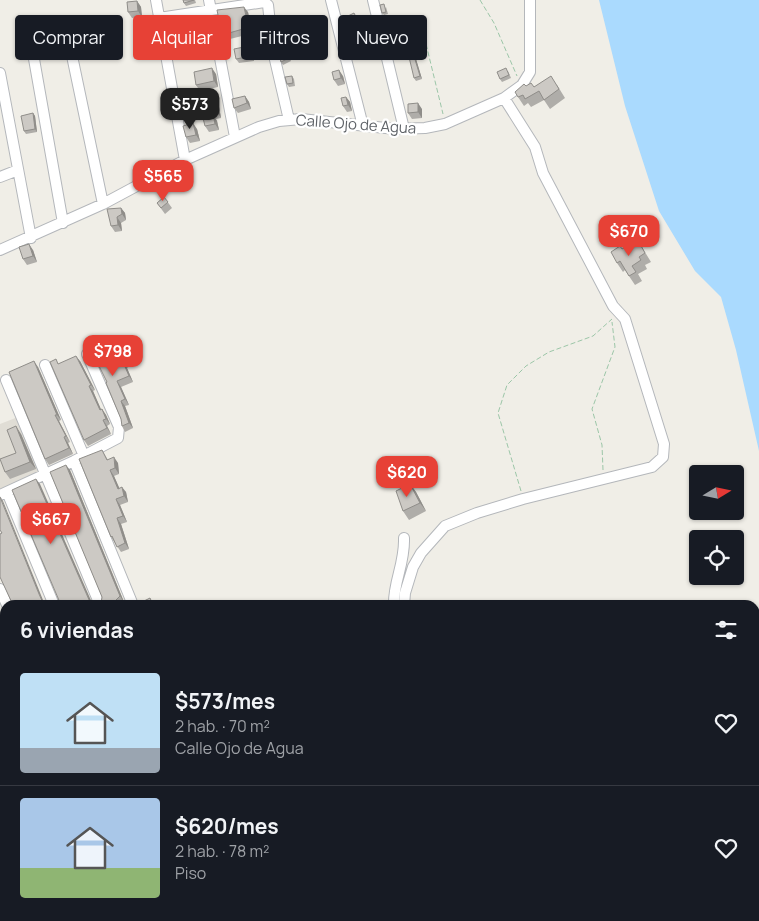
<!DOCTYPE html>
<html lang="es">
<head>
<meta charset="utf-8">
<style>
	:root { --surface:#171b24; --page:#242831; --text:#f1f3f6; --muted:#9ea1a6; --line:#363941; --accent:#e74136 }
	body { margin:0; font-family:Manrope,sans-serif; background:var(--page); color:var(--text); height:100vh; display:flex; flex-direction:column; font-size:19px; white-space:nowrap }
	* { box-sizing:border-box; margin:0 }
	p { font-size:16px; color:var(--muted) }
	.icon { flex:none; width:28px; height:28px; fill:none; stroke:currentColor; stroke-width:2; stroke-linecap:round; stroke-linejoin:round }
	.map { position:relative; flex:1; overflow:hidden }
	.drawer { position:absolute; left:0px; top:600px; width:760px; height:321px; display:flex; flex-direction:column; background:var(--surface); border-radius:15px 15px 0 0; box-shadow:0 1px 4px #0004 }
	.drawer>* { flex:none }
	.guide { position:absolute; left:15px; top:15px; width:500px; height:45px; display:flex; gap:10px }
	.needle { width:32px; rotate:80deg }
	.controls { position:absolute; left:689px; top:465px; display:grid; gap:10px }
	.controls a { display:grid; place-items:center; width:55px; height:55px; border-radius:5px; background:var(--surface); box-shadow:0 1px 4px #0004; font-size:25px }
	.price { position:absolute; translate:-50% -42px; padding:0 11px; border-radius:10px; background:var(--accent); color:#fff; font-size:16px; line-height:32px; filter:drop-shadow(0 1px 2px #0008) }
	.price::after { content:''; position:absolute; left:50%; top:30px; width:15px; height:11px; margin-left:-8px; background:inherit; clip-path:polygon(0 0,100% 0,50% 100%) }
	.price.active { background:#222; color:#fff }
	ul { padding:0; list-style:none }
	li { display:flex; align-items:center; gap:15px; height:125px; padding:0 20px }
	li+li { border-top:1px solid var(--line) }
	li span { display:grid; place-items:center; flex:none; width:140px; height:100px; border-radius:5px; color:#555 }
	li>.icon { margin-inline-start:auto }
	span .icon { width:60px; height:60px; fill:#fffc; stroke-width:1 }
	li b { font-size:21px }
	h2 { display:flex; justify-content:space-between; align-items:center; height:60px; padding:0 20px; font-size:21px }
	.tag { padding:0 18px; border-radius:5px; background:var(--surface); box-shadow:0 1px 4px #0004; font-size:18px; line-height:45px }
	.tag.active { background:var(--accent); color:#fff }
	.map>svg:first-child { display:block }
	.education { fill:#e0ddd5 }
	.green { fill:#c5e7c4 }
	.water { fill:#aadafe }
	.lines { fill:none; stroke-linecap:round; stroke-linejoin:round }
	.minor-casing { stroke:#b4b7bb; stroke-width:12 }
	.path { stroke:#9cc6a8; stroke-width:1; stroke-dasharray:5 2.5; stroke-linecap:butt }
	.minor { stroke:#fff; stroke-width:10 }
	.wall { fill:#afada9 }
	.shaded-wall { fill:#8f8d89 }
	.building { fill:#ccc9c4; stroke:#8f8d89 }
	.labels { text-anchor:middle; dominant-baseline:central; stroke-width:4.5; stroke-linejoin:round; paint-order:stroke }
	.street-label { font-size:15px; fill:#5e6267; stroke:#fff }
</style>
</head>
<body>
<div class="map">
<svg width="759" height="921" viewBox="0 0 759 921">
	<rect width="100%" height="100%" fill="#f0eee7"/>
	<path class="education" d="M 18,417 L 41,472 L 0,490 L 0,424 Z
		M 551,916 L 608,916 L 594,921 L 552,921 Z"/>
	<path class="green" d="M 759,828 L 759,874 L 755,877 L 755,829 Z
		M 2,841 L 5,844 L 5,888 L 1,898 L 0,843 Z"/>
	<path class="water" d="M 599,0 L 759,0 L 759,451 L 736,350 L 721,297 L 695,271 L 659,211 L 625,106 Z"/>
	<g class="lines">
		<g class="minor-casing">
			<path id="minor" d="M 156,0 L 185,160
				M 209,0 L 235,137
				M 331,0 L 363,126
				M 373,0 L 404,129
				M 159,18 L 258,3 L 264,2 L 268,5 L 273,51 L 289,120
				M 67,32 L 103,204
				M 34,59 L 63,223
				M 0,73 L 31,238
				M 0,177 L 18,170
				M 0,250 L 103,204 L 185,160 L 259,127 L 279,121 L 301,119 L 395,129 L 425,128 L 445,124 L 504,98 L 522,85 L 530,72 L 530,0
				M 45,365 L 84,456
				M 6,380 L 100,605
				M 74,461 L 133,605
				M 7,492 L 54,605
				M 0,495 L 74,461 L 118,438 L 119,427 L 87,354
				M 0,589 L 7,605
				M 394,605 C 393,582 405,564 404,538
				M 404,605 L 405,593 L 413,567 L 421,553 L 445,526 L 477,513 L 523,499 L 652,467 L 663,457 L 664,444 L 625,319 L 613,306 L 543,173 L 535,147 L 504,98
				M 0,706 L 5,705
				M 755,756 L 759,784
				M 0,759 L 5,765
				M 755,807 L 759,799
				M 0,831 L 5,837
				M 0,907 L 5,894
				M 7,916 L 11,921
				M 69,916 L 73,921
				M 126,916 L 130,921
				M 548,916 L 549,921
				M 368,921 L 369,916
				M 610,921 L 622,916"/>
		</g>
		<path class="path" d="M 480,0 L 494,23 L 517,76
			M 419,15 L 443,114
			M 603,470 L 602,445 L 592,409 L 615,347 L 612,322
			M 521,491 L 498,413 L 507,385 L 526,366 L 549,352 L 593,336 L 612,319"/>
		<use href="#minor" class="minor"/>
	</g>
	<path class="wall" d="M 183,0 L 195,0 L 196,3 L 186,6 L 184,3 Z
		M 137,1 L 141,7 L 142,17 L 132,18 L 128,12 Z
		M 386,7 L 388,14 L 384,15 L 382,13 Z
		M 248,12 L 249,17 L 251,21 L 254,33 L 226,40 L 222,35 Z
		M 356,16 L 359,22 L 353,24 L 351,21 Z
		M 152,22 L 154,25 L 155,34 L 148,35 L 146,32 Z
		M 185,35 L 186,42 L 176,44 L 172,38 Z
		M 393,38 L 395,41 L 397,49 L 392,51 L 390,48 Z
		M 375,44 L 377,55 L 367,57 L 363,51 Z
		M 249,46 L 252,51 L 254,61 L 239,63 L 236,59 Z
		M 288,54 L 291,61 L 283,65 L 281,62 Z
		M 414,56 L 416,59 L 422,79 L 416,81 L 414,78 Z
		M 508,71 L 511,78 L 502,82 L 500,79 Z
		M 216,74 L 218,87 L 200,91 L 196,85 Z
		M 292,76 L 294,79 L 295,86 L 289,87 L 287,84 Z
		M 343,76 L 345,84 L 338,86 L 334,80 Z
		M 557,85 L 565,98 L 550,109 L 544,100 L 531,107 L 528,103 L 524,106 L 518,97 L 534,87 Z
		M 245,96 L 249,102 L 251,109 L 238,113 L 234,108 Z
		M 346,97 L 350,102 L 352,111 L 347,112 L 343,106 Z
		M 215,101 L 219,107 L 221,118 L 216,119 L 217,121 L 219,130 L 209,132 L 205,126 L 209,116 L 207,114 Z
		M 422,109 L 422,118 L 412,119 L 408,113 Z
		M 33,113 L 35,116 L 37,132 L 26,134 L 24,131 Z
		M 197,129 L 200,141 L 190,143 L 186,137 Z
		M 164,197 L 172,208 L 165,214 L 157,203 Z
		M 121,208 L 125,213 L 126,220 L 121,223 L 122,231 L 115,232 L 111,226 Z
		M 640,244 L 651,262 L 645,265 L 647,269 L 638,274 L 642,281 L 635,285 L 625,270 L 623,272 L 617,263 L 622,249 L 636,246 Z
		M 33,250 L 37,262 L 27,265 L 23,259 Z
		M 99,350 L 111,352 L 114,358 L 127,360 L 130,366 L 127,368 L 133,382 L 121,387 L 129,405 L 125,406 L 133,428 L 125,432 L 122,426 L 121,419 L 107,382 Z
		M 80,361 L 95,390 L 93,391 L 101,410 L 102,409 L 106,415 L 110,424 L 107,426 L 111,434 L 88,446 L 84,440 L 59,364 Z
		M 38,367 L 61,420 L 59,421 L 70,442 L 68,443 L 73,454 L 49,465 L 45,459 Z
		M 21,434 L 36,469 L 10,479 L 5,472 L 16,453 Z
		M 102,450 L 108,460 L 118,463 L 119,474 L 114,476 L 119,488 L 126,492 L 128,502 L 120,505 L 127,522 L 121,524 L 129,549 L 121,552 L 111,537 Z
		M 70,470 L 124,602 L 120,605 L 98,605 L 101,604 L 102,597 Z
		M 410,484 L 416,492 L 426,511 L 409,520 L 403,511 Z
		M 5,671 L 5,696 L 0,698 L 0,673 Z
		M 0,806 L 5,812 L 5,827 L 3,825 L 0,825 Z
		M 17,916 L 32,916 L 26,921 L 21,921 Z
		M 81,916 L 120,916 L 120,919 L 117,921 L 85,921 Z
		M 213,916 L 222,916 L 224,918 L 220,921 L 216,921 Z
		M 553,916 L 574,916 L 576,921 L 554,921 Z"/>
	<path class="shaded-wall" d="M 137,1 L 141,7 L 142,17 L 138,11 Z
		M 244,7 L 248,12 L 249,17 L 251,21 L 254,33 L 250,27 L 246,16 Z
		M 152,22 L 154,25 L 155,34 L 153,31 Z
		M 181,29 L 185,35 L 186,42 L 182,36 Z
		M 371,38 L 375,44 L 377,55 L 373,49 Z
		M 393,38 L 395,41 L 397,49 L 395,47 Z
		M 249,46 L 252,51 L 254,61 L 251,56 Z
		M 414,56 L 416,59 L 422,79 L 420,76 Z
		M 212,68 L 216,74 L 218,87 L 214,81 Z
		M 339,70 L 343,76 L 345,84 L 341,78 Z
		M 245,96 L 249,102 L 251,109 L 247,103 Z
		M 346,97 L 350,102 L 352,111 L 348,105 Z
		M 215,101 L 219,107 L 221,118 L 217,112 Z
		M 418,103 L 422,109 L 422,118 L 418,112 Z
		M 33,113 L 35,116 L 37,132 L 35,129 Z
		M 213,115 L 217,121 L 219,130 L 215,124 Z
		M 193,123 L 197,129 L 200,141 L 196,135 Z
		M 121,208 L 125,213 L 126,220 L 122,214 Z
		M 117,217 L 121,223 L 122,231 L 118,225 Z
		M 29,244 L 33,250 L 37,262 L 33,256 Z
		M 107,346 L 111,352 L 117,364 L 113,358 Z
		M 76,356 L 80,361 L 95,390 L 91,385 Z
		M 34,361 L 38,367 L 61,420 L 57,415 Z
		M 123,362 L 127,368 L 133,382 L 129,376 Z
		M 117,381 L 121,387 L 129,405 L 125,399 Z
		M 89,386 L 93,391 L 104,416 L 100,410 Z
		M 121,401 L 125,406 L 133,428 L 129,423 Z
		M 102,409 L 106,415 L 110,424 L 106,419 Z
		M 55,415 L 59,421 L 70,442 L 66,436 Z
		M 103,420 L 107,426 L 111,434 L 107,428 Z
		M 16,426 L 21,434 L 36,469 L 30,462 Z
		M 64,437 L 68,443 L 73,454 L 69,448 Z
		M 114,457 L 118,463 L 119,474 L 115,468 Z
		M 66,465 L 70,470 L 124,602 L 120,596 Z
		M 110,470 L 114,476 L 122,494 L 118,489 Z
		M 36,479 L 40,484 L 93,605 L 90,602 Z
		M 410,484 L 416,492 L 426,511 L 420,503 Z
		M 122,487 L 126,492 L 128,502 L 124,496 Z
		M 0,496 L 3,501 L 45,605 L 44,605 L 39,594 Z
		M 116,499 L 120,505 L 127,522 L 123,516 Z
		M 117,518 L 121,524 L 129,549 L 125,543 Z
		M 0,611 L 5,622 L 5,625 L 0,614 Z"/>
	<path class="building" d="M 183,0 L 194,0 L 184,3 Z
		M 137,1 L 138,11 L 128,12 L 127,2 Z
		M 384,4 L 386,12 L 382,13 L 380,5 Z
		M 244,7 L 246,16 L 248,16 L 250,27 L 222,35 L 217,10 Z
		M 354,13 L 357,19 L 351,21 L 348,16 Z
		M 152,22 L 153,31 L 146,32 L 145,24 Z
		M 181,29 L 182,36 L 172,38 L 170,31 Z
		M 371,38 L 373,49 L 363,51 L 359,40 Z
		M 393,38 L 395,47 L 390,48 L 388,39 Z
		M 249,46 L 251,56 L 236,59 L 234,49 Z
		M 286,51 L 289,58 L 281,62 L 279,54 Z
		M 414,56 L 420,76 L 414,78 L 409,57 Z
		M 212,68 L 214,81 L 196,85 L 194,72 Z
		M 506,68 L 509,75 L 500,79 L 497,72 Z
		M 339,70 L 341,78 L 334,80 L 332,72 Z
		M 292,76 L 293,83 L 287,84 L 285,77 Z
		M 551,76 L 559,89 L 544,100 L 539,91 L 525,99 L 523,95 L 518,97 L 515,92 L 524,84 L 526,86 L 531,83 L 534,87 Z
		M 245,96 L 247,103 L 234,108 L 232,99 Z
		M 346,97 L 348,105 L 343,106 L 341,98 Z
		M 215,101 L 217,112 L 207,114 L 205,103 Z
		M 418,103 L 418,112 L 408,113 L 408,104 Z
		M 33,113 L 35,129 L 24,131 L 21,116 Z
		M 213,115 L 215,124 L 205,126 L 203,118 Z
		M 193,123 L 196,135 L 186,137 L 183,126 Z
		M 164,197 L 168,202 L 161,208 L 157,203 Z
		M 121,208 L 122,214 L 117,217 L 118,225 L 111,226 L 107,209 Z
		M 633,243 L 636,246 L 640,244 L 645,253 L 639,257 L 641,260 L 632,266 L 636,272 L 629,276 L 620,261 L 617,263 L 611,252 L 620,246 L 622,249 Z
		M 29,244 L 33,256 L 23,259 L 19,247 Z
		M 96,346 L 98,350 L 107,346 L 113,358 L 123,354 L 126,361 L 123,362 L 129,376 L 117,381 L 125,399 L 121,401 L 129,423 L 122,426 L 121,419 L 106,383 L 107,382 L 90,348 Z
		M 76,356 L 91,385 L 89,386 L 100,410 L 102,409 L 106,419 L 103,420 L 107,428 L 84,440 L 50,362 L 56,359 L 58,364 Z
		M 34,361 L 57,415 L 55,415 L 66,436 L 64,437 L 69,448 L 45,459 L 9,372 Z
		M 16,426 L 30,462 L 5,472 L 0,459 L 16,453 L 7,430 Z
		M 102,450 L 107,460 L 114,457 L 115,468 L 110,470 L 118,489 L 122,487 L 124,496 L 116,499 L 123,516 L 117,518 L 125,543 L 117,547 L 112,536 L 111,537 L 79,459 Z
		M 66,465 L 120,596 L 115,601 L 117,605 L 98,605 L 101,604 L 102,597 L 50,472 Z
		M 36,479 L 90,602 L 93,605 L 61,605 L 12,490 Z
		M 410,484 L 420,503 L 403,511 L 396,491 Z
		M 0,497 L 39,594 L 44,605 L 13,605 L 0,577 L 0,534 L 2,533 L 0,530 Z
		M 150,598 L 153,605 L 138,605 L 138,604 Z
		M 0,614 L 5,625 L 5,654 L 0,643 Z
		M 5,671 L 5,691 L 0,693 L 0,673 Z
		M 5,736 L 5,753 L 0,746 L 0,739 Z
		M 3,779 L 5,781 L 5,791 L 0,785 L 0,782 Z
		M 0,806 L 5,812 L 5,825 L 0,820 Z
		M 46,916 L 61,916 L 63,919 L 60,921 L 50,921 Z
		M 82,916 L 113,916 L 107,921 L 85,921 Z
		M 168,916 L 186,916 L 188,918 L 186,921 L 167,921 L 165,919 Z
		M 213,916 L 221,916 L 216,920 Z
		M 500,916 L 514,916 L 516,921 L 502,921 Z
		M 553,916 L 572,916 L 560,921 L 554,921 Z
		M 707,917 L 716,919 L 716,921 L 706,921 Z"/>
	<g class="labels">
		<g class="street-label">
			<text transform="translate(356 124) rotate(4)">Calle Ojo de Agua</text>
		</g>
	</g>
</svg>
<div class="controls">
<a><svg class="needle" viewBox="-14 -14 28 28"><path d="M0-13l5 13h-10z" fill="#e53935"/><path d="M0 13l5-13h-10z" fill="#9ea1a6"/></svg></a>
<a><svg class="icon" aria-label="locate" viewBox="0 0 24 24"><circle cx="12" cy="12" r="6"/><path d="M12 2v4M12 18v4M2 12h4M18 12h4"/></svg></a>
</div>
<b class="price active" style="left:190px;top:130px">$573</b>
<b class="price" style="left:163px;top:202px">$565</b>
<b class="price" style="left:629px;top:257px">$670</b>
<b class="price" style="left:113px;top:377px">$798</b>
<b class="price" style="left:407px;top:498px">$620</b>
<b class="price" style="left:51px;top:545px">$667</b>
<div class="guide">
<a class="tag">Comprar</a>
<a class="tag active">Alquilar</a>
<a class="tag">Filtros</a>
<a class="tag">Nuevo</a>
</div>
<section class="drawer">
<h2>6 viviendas<svg class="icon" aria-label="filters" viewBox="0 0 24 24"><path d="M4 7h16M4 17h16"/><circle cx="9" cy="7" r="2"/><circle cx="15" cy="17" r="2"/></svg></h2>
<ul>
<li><span style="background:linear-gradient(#bfe0f5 75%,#9aa5b1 0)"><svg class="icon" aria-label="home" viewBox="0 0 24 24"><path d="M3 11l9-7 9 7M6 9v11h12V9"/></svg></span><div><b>$573/mes</b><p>2 hab. · 70 m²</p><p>Calle Ojo de Agua</p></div><svg class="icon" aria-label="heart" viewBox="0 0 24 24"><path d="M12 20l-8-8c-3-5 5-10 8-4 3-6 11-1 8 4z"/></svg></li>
<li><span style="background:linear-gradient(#a9c7e8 70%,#8fb573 0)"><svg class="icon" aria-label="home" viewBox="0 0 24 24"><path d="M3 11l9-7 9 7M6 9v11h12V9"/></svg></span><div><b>$620/mes</b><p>2 hab. · 78 m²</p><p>Piso</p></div><svg class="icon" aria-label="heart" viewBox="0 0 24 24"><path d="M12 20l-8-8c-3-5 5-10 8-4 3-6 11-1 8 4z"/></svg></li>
</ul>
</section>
</div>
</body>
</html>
